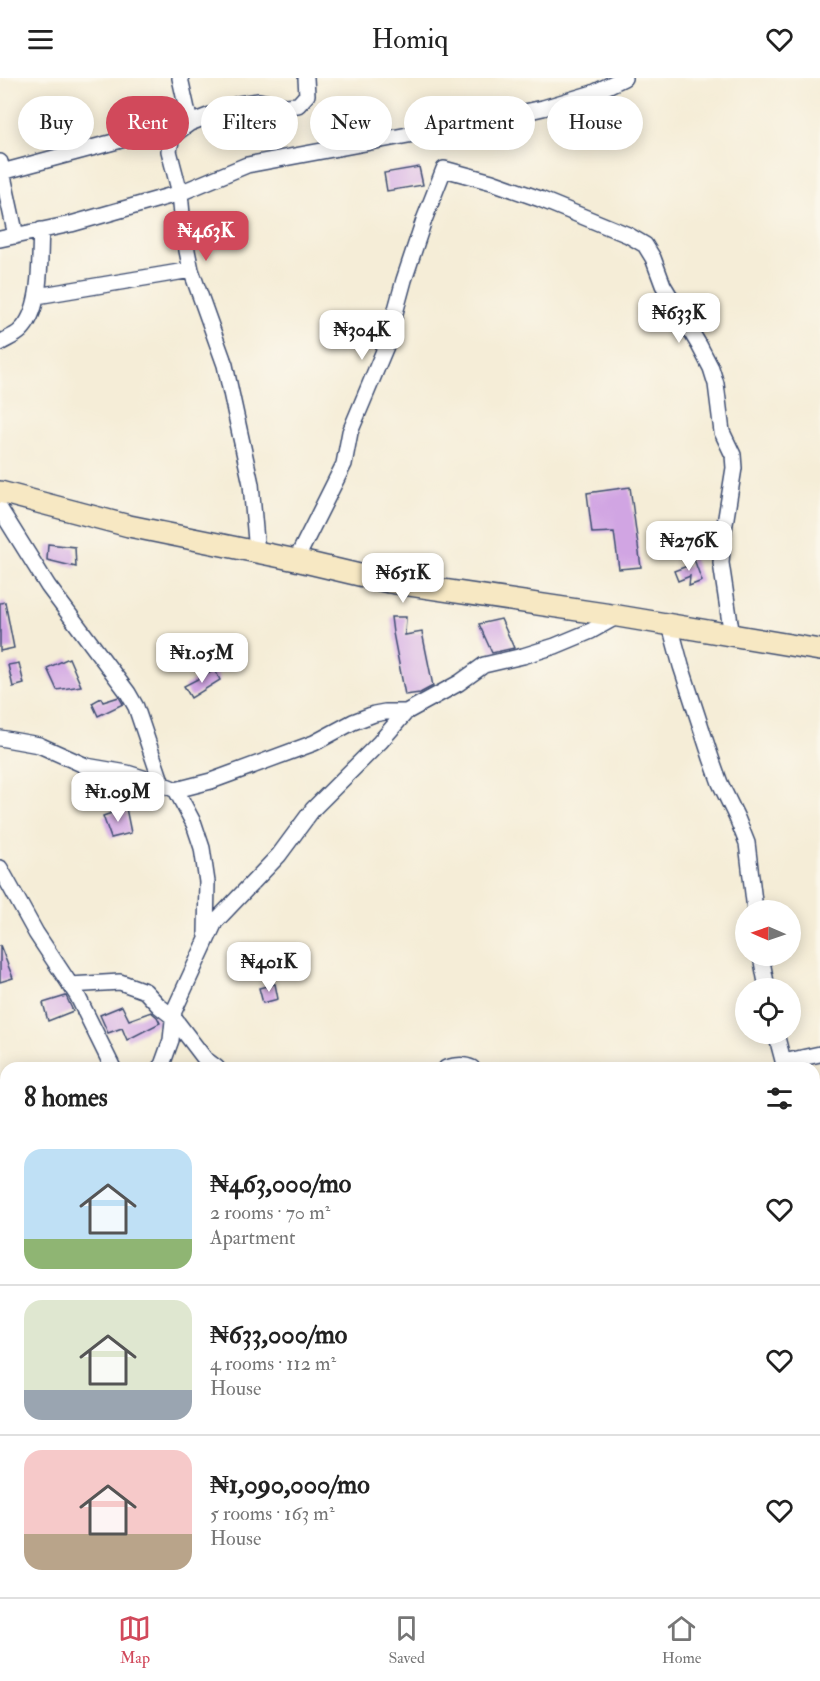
<!DOCTYPE html>
<html lang="en">
<head>
<meta charset="utf-8">
<style>
	:root { --surface:#fff; --page:#f6f6f6; --text:#222; --muted:#767676; --line:#e0e0e0; --accent:#d1495b }
	body { margin:0; font-family:"IM FELL Double Pica",serif; background:var(--page); color:var(--text); height:100vh; display:flex; flex-direction:column; font-size:22px; white-space:nowrap }
	* { box-sizing:border-box; margin:0 }
	p { font-size:20px; color:var(--muted) }
	.icon { flex:none; width:33px; height:33px; fill:none; stroke:currentColor; stroke-width:2; stroke-linecap:round; stroke-linejoin:round }
	.map { position:relative; flex:1; overflow:hidden }
	.panel { position:absolute; left:0px; top:984px; width:820px; height:536px; display:flex; flex-direction:column; background:var(--surface); border-radius:18px 18px 0 0; box-shadow:0 3px 15px #0003 }
	.panel>* { flex:none }
	.banner { position:absolute; left:18px; top:18px; width:784px; height:54px; display:flex; gap:12px }
	.needle { width:39px; rotate:272deg }
	.tools { position:absolute; left:735px; top:822px; display:grid; gap:12px }
	.tools a { display:grid; place-items:center; width:66px; height:66px; border-radius:50%; background:var(--surface); box-shadow:0 3px 15px #0003; font-size:30px }
	.price { position:absolute; translate:-50% -51px; padding:0 14px; border-radius:12px; background:#fff; color:#222; font-size:20px; line-height:39px; filter:drop-shadow(0 2px 3px #0008) }
	.price::after { content:''; position:absolute; left:50%; top:36px; width:18px; height:14px; margin-left:-9px; background:inherit; clip-path:polygon(0 0,100% 0,50% 100%) }
	.price.current { background:var(--accent); color:#fff }
	ul { padding:0; list-style:none }
	li { display:flex; align-items:center; gap:18px; height:150px; padding:0 24px }
	li+li { border-top:2px solid var(--line) }
	li span { display:grid; place-items:center; flex:none; width:168px; height:120px; border-radius:18px; color:#555 }
	li>.icon { margin-inline-start:auto }
	span .icon { width:72px; height:72px; fill:#fffc; stroke-width:1 }
	li b { font-size:26px }
	h2 { display:flex; justify-content:space-between; align-items:center; height:72px; padding:0 24px; font-size:26px }
	.tag { padding:0 21px; border-radius:27px; background:var(--surface); box-shadow:0 3px 15px #0003; font-size:21px; line-height:54px }
	.tag.current { background:var(--accent); color:#fff }
	header { display:flex; justify-content:space-between; align-items:center; height:78px; padding:0 24px; background:var(--surface); font-size:27px; font-weight:600 }
	.menu { display:flex; justify-content:space-around; align-items:center; height:84px; border-top:2px solid var(--line); background:var(--surface); font-size:16px; color:var(--muted) }
	.menu a { display:grid; justify-items:center; gap:3px }
	.menu .current { color:var(--accent) }
	.map>svg:first-child { display:block }
	.building { fill:#d1a5e3 }
	.lines { fill:none; stroke-linecap:round; stroke-linejoin:round }
	.street-casing { stroke:#3c4c70; stroke-width:18 }
	.secondary-casing { stroke:#3c4c70; stroke-width:24 }
	.street { stroke:#fff; stroke-width:15 }
	.secondary { stroke:#f7e8c3; stroke-width:21 }
</style>
</head>
<body>
<header><svg class="icon" aria-label="menu" viewBox="0 0 24 24"><path d="M4 6h16M4 12h16M4 18h16"/></svg>Homiq<svg class="icon" aria-label="heart" viewBox="0 0 24 24"><path d="M12 20l-8-8c-3-5 5-10 8-4 3-6 11-1 8 4z"/></svg></header>
<div class="map">
<svg width="820" height="1519" viewBox="0 0 820 1519">
	<rect width="100%" height="100%" fill="#fbf7ec"/>
	<filter id="ink" filterUnits="userSpaceOnUse"><feTurbulence type="fractalNoise" baseFrequency=".0167" numOctaves="2"/><feDisplacementMap in="SourceGraphic" scale="12" xChannelSelector="R" yChannelSelector="G"/><feConvolveMatrix kernelMatrix="1 2 1 2 8 2 1 2 1" color-interpolation-filters="sRGB"/></filter>
	<filter id="wash" filterUnits="userSpaceOnUse"><feTurbulence type="fractalNoise" baseFrequency=".008" numOctaves="4" result="noise"/><feDisplacementMap in="SourceGraphic" scale="24" xChannelSelector="R" yChannelSelector="G"/><feGaussianBlur stdDeviation="1.35" result="paint"/><feColorMatrix in="noise" values="0 0 0 0 0 0 0 0 0 0 0 0 0 0 0 0 0 1.4 0 .05"/><feComposite in="paint" operator="in"/></filter>
	<g filter="url(#wash)">
		<rect width="100%" height="100%" fill="#f5edd7"/>
		<g id="blocks">
			<path class="building" d="M 419,89 L 423,107 L 387,113 L 384,95 Z
				M 630,409 L 641,489 L 619,491 L 614,454 L 592,455 L 587,415 Z
				M 48,466 L 75,469 L 76,489 L 47,482 Z
				M 690,473 L 691,473 L 702,503 L 689,508 L 690,498 L 678,503 L 674,493 L 690,487 Z
				M 5,524 L 14,570 L 0,573 L 0,525 Z
				M 391,539 L 406,539 L 405,557 L 422,554 L 433,608 L 420,615 L 405,617 L 393,555 Z
				M 501,541 L 514,570 L 492,575 L 479,546 Z
				M 69,580 L 81,608 L 57,612 L 47,590 Z
				M 19,585 L 24,606 L 13,609 L 8,587 Z
				M 215,592 L 220,602 L 191,620 L 184,608 Z
				M 119,619 L 123,626 L 98,638 L 92,625 L 101,620 L 103,624 Z
				M 126,730 L 131,755 L 111,760 L 103,738 Z
				M 0,867 L 13,900 L 0,904 Z
				M 275,906 L 278,921 L 263,925 L 259,910 Z
				M 66,918 L 73,933 L 48,943 L 43,925 Z
				M 122,928 L 129,942 L 151,934 L 157,939 L 160,945 L 127,962 L 122,950 L 108,955 L 100,937 Z"/>
		</g>
	</g>
	<g filter="url(#ink)">
		<use href="#blocks" fill-opacity="0" stroke="#3c4c70" stroke-width="1.5"/>
		<g class="lines">
			<g class="street-casing">
				<path id="street" d="M 180,0 L 190,45
					M 0,84 L 16,158
					M 2,94 L 151,54 L 163,52 L 172,58
					M 0,161 L 71,146 L 180,115 L 247,87 L 489,42 L 543,30 L 593,15 L 624,0
					M 37,218 L 191,192
					M 0,265 C 6,261 15,258 20,253 C 43,232 39,181 41,152
					M 0,431 L 48,508 L 128,615 L 136,629 L 162,706
					M 257,474 L 251,406 L 225,287 L 191,192 L 184,158 L 180,115 L 169,73 L 172,58 L 190,45 L 239,26 L 259,23 L 285,28 L 298,27 L 307,17 L 306,0
					M 296,482 L 344,386 L 350,354 L 386,268 L 404,202 L 424,142 L 444,91 L 492,104 L 540,121 L 628,157 L 645,167 L 653,180 L 663,207 L 699,267 L 711,290 L 716,306 L 722,354 L 733,377 L 734,390 L 723,458 L 721,485 L 732,558
					M 670,547 L 681,588 L 711,680 L 720,705 L 737,740 L 747,765 L 755,832
					M 0,660 L 39,667 L 86,688 L 127,695 L 162,706 L 176,712 L 194,746 L 202,770 L 207,804 L 206,855
					M 176,712 L 211,703 L 314,665 L 353,644 L 374,636 L 385,634 L 406,634
					M 0,790 L 36,855 L 77,917 L 113,990
					M 761,878 L 767,910
					M 70,907 L 120,904 L 145,913 L 159,928 L 173,939 L 205,981 L 217,990
					M 776,956 L 785,990
					M 783,984 L 820,976
					M 159,990 L 162,987 L 171,962 L 174,933 L 215,844 L 279,777 L 313,731 L 380,664 L 406,634 L 459,605 L 484,587 L 523,578 L 555,568 L 591,553 L 618,538
					M 446,990 C 455,987 464,986 472,990
					M 0,1024 L 6,1023
					M 814,1069 L 820,1081
					M 0,1234 L 6,1234
					M 0,1329 L 6,1333
					M 0,1366 L 6,1355
					M 304,1514 L 309,1519
					M 505,1514 L 510,1519"/>
			</g>
			<g class="secondary-casing">
				<path id="secondary" d="M 0,414 L 129,448 L 296,482 L 389,504 L 618,538 L 820,572"/>
			</g>
			<use href="#street" class="street"/>
			<use href="#secondary" class="secondary"/>
		</g>
	</g>
</svg>
<div class="tools">
<a><svg class="needle" viewBox="-14 -14 28 28"><path d="M0-13l5 13h-10z" fill="#e53935"/><path d="M0 13l5-13h-10z" fill="#767676"/></svg></a>
<a><svg class="icon" aria-label="locate" viewBox="0 0 24 24"><circle cx="12" cy="12" r="6"/><path d="M12 2v4M12 18v4M2 12h4M18 12h4"/></svg></a>
</div>
<b class="price current" style="left:206px;top:184px">₦463K</b>
<b class="price" style="left:679px;top:266px">₦633K</b>
<b class="price" style="left:362px;top:283px">₦304K</b>
<b class="price" style="left:689px;top:494px">₦276K</b>
<b class="price" style="left:403px;top:526px">₦651K</b>
<b class="price" style="left:202px;top:606px">₦1.05M</b>
<b class="price" style="left:118px;top:745px">₦1.09M</b>
<b class="price" style="left:269px;top:915px">₦401K</b>
<div class="banner">
<a class="tag">Buy</a>
<a class="tag current">Rent</a>
<a class="tag">Filters</a>
<a class="tag">New</a>
<a class="tag">Apartment</a>
<a class="tag">House</a>
</div>
<section class="panel">
<h2>8 homes<svg class="icon" aria-label="filters" viewBox="0 0 24 24"><path d="M4 7h16M4 17h16"/><circle cx="9" cy="7" r="2"/><circle cx="15" cy="17" r="2"/></svg></h2>
<ul>
<li><span style="background:linear-gradient(#bfe0f5 75%,#8fb573 0)"><svg class="icon" aria-label="home" viewBox="0 0 24 24"><path d="M3 11l9-7 9 7M6 9v11h12V9"/></svg></span><div><b>₦463,000/mo</b><p>2 rooms · 70 m²</p><p>Apartment</p></div><svg class="icon" aria-label="heart" viewBox="0 0 24 24"><path d="M12 20l-8-8c-3-5 5-10 8-4 3-6 11-1 8 4z"/></svg></li>
<li><span style="background:linear-gradient(#dfe7d0 75%,#9aa5b1 0)"><svg class="icon" aria-label="home" viewBox="0 0 24 24"><path d="M3 11l9-7 9 7M6 9v11h12V9"/></svg></span><div><b>₦633,000/mo</b><p>4 rooms · 112 m²</p><p>House</p></div><svg class="icon" aria-label="heart" viewBox="0 0 24 24"><path d="M12 20l-8-8c-3-5 5-10 8-4 3-6 11-1 8 4z"/></svg></li>
<li><span style="background:linear-gradient(#f6c9c9 70%,#b9a48a 0)"><svg class="icon" aria-label="home" viewBox="0 0 24 24"><path d="M3 11l9-7 9 7M6 9v11h12V9"/></svg></span><div><b>₦1,090,000/mo</b><p>5 rooms · 163 m²</p><p>House</p></div><svg class="icon" aria-label="heart" viewBox="0 0 24 24"><path d="M12 20l-8-8c-3-5 5-10 8-4 3-6 11-1 8 4z"/></svg></li>
</ul>
</section>
</div>
<nav class="menu">
<a class="current"><svg class="icon" aria-label="map" viewBox="0 0 24 24"><path d="M3 6l6-2 6 2 6-2v14l-6 2-6-2-6 2zM9 4v14M15 6v14"/></svg>Map</a>
<a><svg class="icon" aria-label="saved" viewBox="0 0 24 24"><path d="M7 4h10v16l-5-4-5 4z"/></svg>Saved</a>
<a><svg class="icon" aria-label="home" viewBox="0 0 24 24"><path d="M3 11l9-7 9 7M6 9v11h12V9"/></svg>Home</a>
</nav>
</body>
</html>
